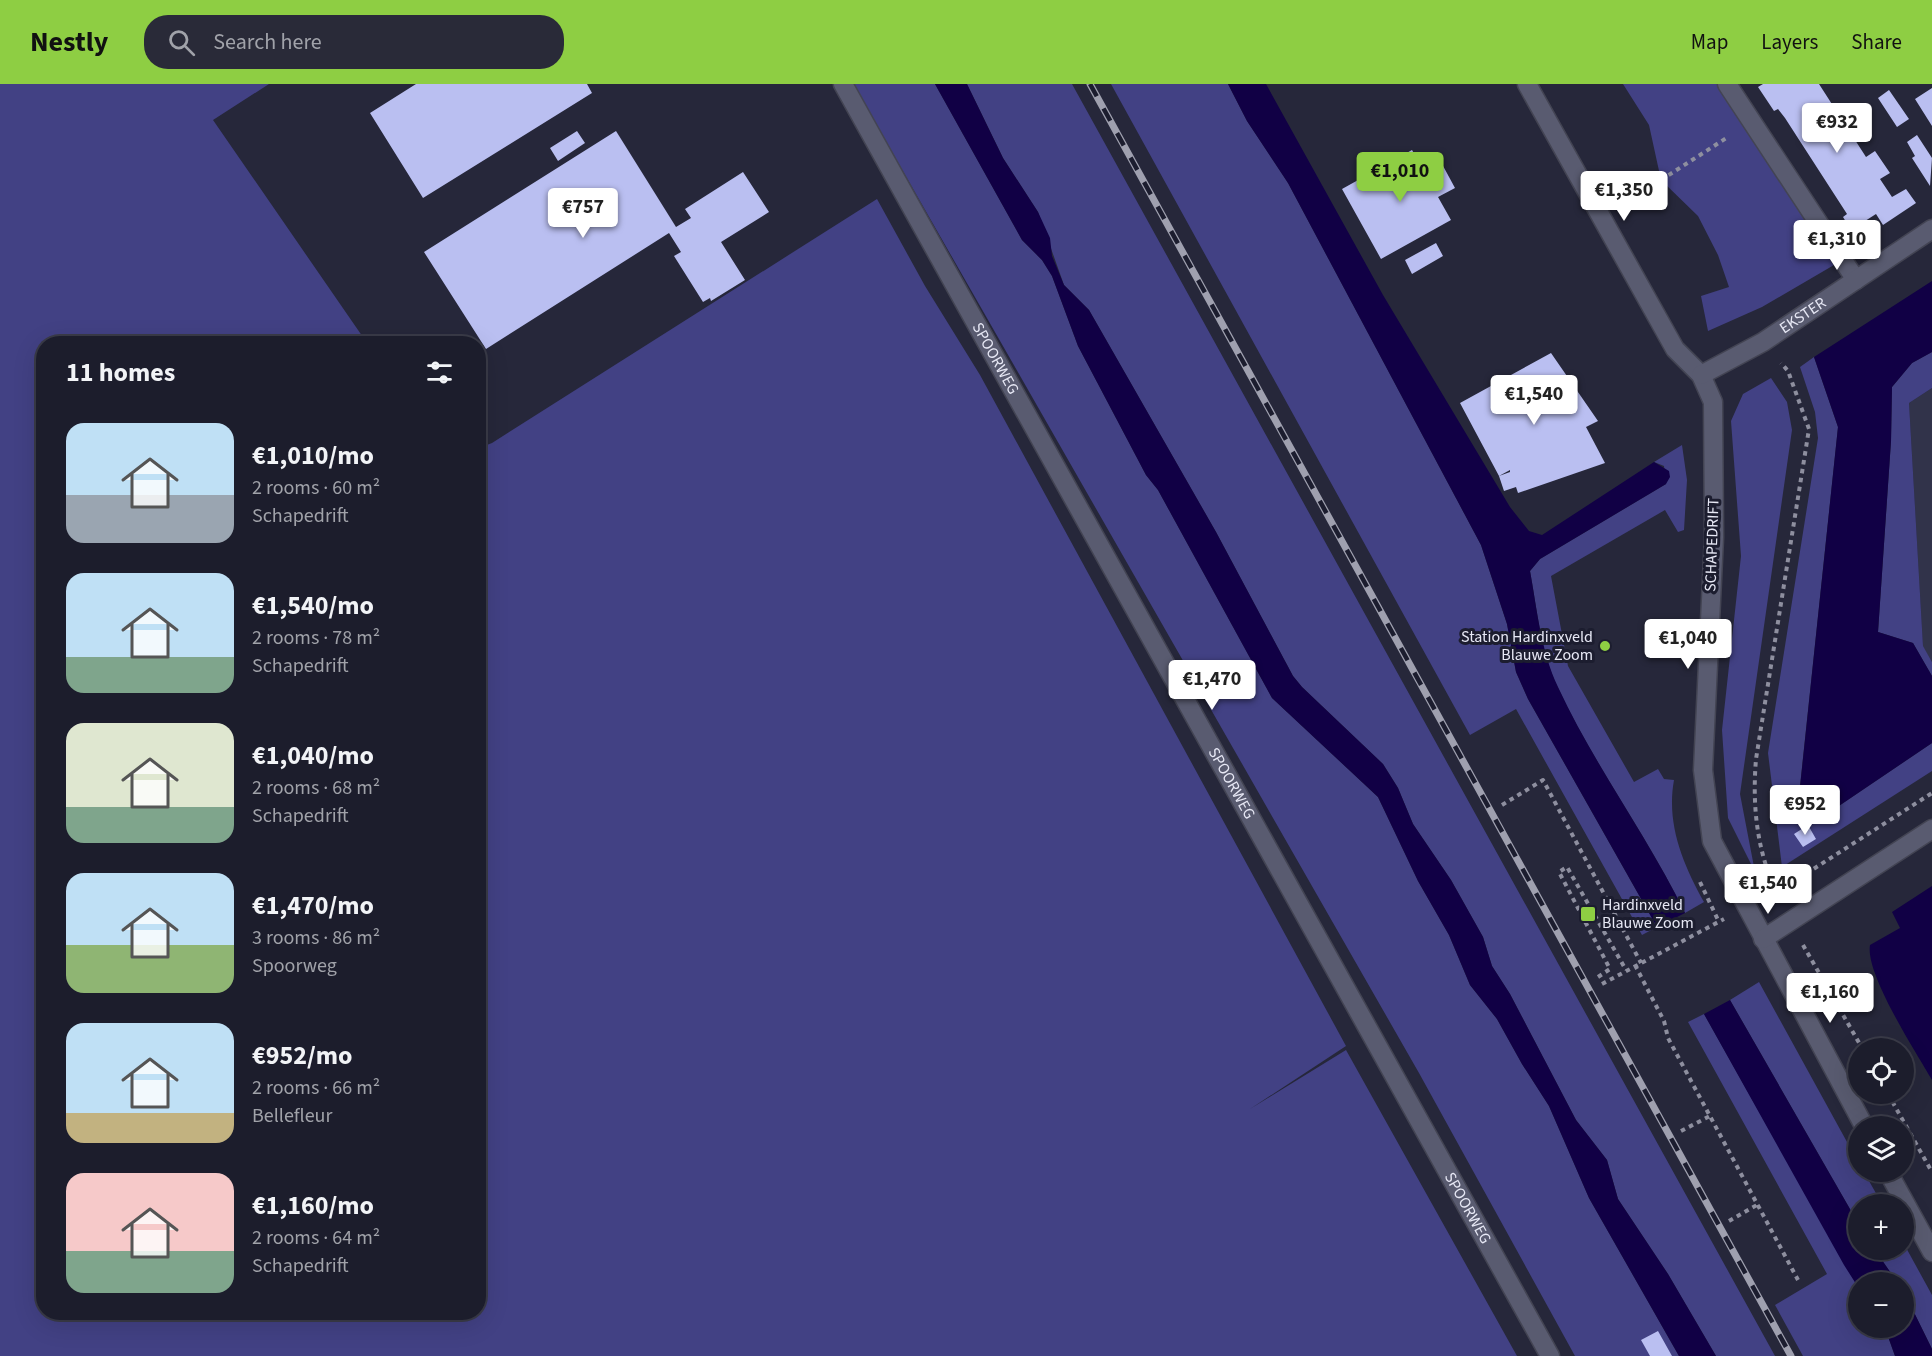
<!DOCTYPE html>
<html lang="en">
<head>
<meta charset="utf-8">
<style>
	:root { --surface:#1c1d2c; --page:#292a38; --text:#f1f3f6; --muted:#a0a2a9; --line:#3a3b48; --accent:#8ece43 }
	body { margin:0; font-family:"Source Sans 3",sans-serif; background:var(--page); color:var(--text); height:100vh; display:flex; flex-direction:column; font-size:22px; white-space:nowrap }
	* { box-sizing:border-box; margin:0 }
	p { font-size:20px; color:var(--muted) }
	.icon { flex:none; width:33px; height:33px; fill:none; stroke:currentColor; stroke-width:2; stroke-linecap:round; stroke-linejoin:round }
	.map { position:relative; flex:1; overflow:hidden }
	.drawer { position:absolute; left:36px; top:252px; width:450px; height:984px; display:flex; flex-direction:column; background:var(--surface); border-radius:24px; box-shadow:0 6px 24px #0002,0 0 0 2px var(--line) }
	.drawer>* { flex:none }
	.fabs { position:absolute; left:1848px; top:954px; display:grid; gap:12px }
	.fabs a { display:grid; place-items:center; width:66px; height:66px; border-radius:50%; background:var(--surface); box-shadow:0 6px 24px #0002,0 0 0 2px var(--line); font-size:30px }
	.price { position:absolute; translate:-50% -51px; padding:0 14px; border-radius:6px; background:#fff; color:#222; font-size:20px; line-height:39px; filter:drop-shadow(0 2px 3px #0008) }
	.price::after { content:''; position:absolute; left:50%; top:36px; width:18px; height:14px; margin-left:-9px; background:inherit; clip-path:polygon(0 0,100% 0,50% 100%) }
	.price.on { background:var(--accent); color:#111 }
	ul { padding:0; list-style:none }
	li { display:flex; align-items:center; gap:18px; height:150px; padding:0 30px }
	li span { display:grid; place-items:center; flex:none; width:168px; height:120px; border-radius:18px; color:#555 }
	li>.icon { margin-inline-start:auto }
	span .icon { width:72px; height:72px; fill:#fffc; stroke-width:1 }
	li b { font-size:26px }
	h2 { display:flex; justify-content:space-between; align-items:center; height:72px; padding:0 30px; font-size:26px }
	header { display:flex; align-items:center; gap:36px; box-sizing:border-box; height:84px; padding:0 30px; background:var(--accent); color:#111 }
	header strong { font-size:28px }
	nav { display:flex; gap:33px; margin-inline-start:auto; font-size:21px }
	.search { width:420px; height:54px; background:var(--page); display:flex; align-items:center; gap:15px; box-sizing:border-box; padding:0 21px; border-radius:24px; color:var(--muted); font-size:22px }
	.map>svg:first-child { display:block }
	.built { fill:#31334a }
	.green { fill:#424184 }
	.water { fill:#110045 }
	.building { fill:#babff1 }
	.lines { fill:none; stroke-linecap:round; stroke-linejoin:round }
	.lane-casing { stroke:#434453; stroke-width:21 }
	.street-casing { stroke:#434453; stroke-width:21 }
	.path { stroke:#8e8f9f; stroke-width:4; stroke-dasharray:4.5 4.5; stroke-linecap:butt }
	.lane { stroke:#595b70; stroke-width:18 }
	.street { stroke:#595b70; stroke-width:18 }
	.rail-casing { stroke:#9fa0af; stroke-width:7 }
	.rail { stroke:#1c1d2f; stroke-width:4.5; stroke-dasharray:14; stroke-linecap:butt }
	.poi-dot { fill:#8ece43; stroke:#1c1d2f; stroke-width:2 }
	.labels { text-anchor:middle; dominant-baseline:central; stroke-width:6; stroke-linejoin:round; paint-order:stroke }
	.street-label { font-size:16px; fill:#e7e8f5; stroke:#1c1d2f }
	.poi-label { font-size:16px; fill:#e7e8f5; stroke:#1c1d2f; text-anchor:end }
</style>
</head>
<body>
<header>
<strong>Nestly</strong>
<div class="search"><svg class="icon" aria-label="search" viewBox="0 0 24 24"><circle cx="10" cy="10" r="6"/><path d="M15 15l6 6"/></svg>Search here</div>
<nav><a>Map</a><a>Layers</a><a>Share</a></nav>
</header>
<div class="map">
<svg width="1932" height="1272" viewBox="0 0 1932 1272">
	<rect width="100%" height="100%" fill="#26273a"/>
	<path class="built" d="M 1932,304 L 1932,578 L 1923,563 L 1909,319 Z"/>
	<path class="green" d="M 0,0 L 269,0 L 213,36 L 367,259 L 44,260 L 44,1228 L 478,1228 L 479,364 L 492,359 L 877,115 L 925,202 L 980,291 L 1346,962 L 1250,1025 L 1346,966 L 1517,1272 L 0,1272 Z
		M 853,0 L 935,0 L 1022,156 L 1042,176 L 1052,192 L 1078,262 L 1146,391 L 1158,406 L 1272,614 L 1378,713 L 1418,797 L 1449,851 L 1470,901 L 1497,935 L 1522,980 L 1549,1022 L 1589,1114 L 1679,1272 L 1575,1272 L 1419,989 Z
		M 967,0 L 1072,0 L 1775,1272 L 1716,1272 L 1668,1190 L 1618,1115 L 1607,1076 L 1576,1036 L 1510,910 L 1492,882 L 1483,853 L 1451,796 L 1413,740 L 1398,704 L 1383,680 L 1302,603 L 1293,592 L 1216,448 L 1089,226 L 1064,201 L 1038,128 L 1003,74 Z
		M 1111,0 L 1228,0 L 1247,37 L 1288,99 L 1481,461 L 1507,540 L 1516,588 L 1528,615 L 1657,843 L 1642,851 L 1516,625 L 1470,651 Z
		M 1623,0 L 1719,0 L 1834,181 L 1762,223 L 1708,247 L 1701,212 L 1729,203 L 1718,171 L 1698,132 L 1661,96 L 1649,41 Z
		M 1932,268 L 1932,304 L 1909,319 L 1923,562 L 1932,578 L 1932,592 L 1913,559 L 1878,548 L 1891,357 L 1892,303 L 1912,279 Z
		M 1814,273 L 1838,343 L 1798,721 L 1813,713 L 1824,732 L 1932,659 L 1932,687 L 1782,783 L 1768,669 L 1818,354 L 1815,328 L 1800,283 Z
		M 1771,294 L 1787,318 L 1792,346 L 1740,710 L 1755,788 L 1728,734 L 1722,646 L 1741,472 L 1731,337 L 1743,310 Z
		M 1682,361 L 1687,396 L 1684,446 L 1678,448 L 1665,426 L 1551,492 L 1568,582 L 1634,698 L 1658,685 L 1664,695 L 1674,696 C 1666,740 1683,780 1704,818 L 1685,829 C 1647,751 1594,681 1557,602 C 1541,568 1537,525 1530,487 L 1540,475 L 1666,400 L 1664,382 L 1654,378 Z
		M 1759,898 L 1858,1078 L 1858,1088 L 1864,1088 L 1882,1120 L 1858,1120 L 1858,1139 L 1730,916 Z
		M 1704,930 L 1858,1203 L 1858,1244 L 1885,1244 L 1895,1272 L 1803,1272 L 1775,1221 L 1827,1190 L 1688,938 Z
		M 1904,1160 L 1932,1211 L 1932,1265 L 1904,1208 L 1904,1198 L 1897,1198 L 1875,1166 L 1904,1166 Z"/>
	<path class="water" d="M 935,0 L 967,0 L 1003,74 L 1038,128 L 1050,154 L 1052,172 L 1064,201 L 1089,226 L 1216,448 L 1293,592 L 1302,603 L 1383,680 L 1398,704 L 1413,740 L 1451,796 L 1483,853 L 1492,882 L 1510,910 L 1576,1036 L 1607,1076 L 1618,1115 L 1668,1190 L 1716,1272 L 1679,1272 L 1589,1114 L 1549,1022 L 1522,980 L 1497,935 L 1470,901 L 1449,851 L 1418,797 L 1378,713 L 1272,614 L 1158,406 L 1146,391 L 1078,262 L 1052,192 L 1042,176 L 1022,156 Z
		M 1228,0 L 1266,0 L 1383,211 L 1510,423 L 1529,447 L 1542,451 L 1654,378 L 1669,387 L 1670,393 L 1666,400 L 1540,475 L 1530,487 C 1537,525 1541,568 1558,603 C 1594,681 1647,751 1685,829 L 1657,843 L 1528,615 L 1516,588 L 1507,540 L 1481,461 L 1288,99 L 1247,37 Z
		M 1932,197 L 1932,268 L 1912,279 L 1892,303 L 1891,357 L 1878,548 L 1913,559 L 1932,592 L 1932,659 L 1824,732 L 1813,713 L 1798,722 L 1838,343 L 1814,273 Z
		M 1932,802 L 1932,996 C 1916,968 1865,890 1870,861 L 1900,844 L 1892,828 Z
		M 1730,916 L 1858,1139 L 1858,1166 L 1875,1166 L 1897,1198 L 1858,1198 L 1858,1203 L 1844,1181 L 1704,930 Z
		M 1904,1208 L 1932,1265 L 1932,1272 L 1895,1272 L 1885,1244 L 1904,1244 Z"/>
	<path class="building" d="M 416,0 L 587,0 L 592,9 L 423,114 L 370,29 Z
		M 1763,0 L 1819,0 L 1866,73 L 1875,67 L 1890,89 L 1880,95 L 1892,113 L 1906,105 L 1916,119 L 1883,141 L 1876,130 L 1851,146 L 1843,133 L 1847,130 L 1785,34 L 1778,25 L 1774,27 L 1758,3 Z
		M 1932,4 L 1932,42 L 1915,15 Z
		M 1889,6 L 1909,35 L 1897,43 L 1878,14 Z
		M 577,47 L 585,59 L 558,77 L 550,64 Z
		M 616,47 L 676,143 L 691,134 L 685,125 L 743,88 L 769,128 L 721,158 L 745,196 L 711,217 L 710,214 L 703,218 L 674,172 L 681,168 L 669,149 L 486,265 L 424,168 Z
		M 1917,51 L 1932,74 L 1930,102 L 1912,74 L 1915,72 L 1907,58 Z
		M 1412,66 L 1425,89 L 1442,80 L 1455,104 L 1438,113 L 1451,136 L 1381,175 L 1342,105 Z
		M 1436,159 L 1443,172 L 1412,190 L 1405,176 Z
		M 1551,269 L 1598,337 L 1586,343 L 1605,379 L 1518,409 L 1516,403 L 1504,407 L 1499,392 L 1510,388 L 1510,386 L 1499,392 L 1460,319 Z
		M 1808,741 L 1816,755 L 1803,763 L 1794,750 Z
		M 1658,1247 L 1672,1272 L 1650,1272 L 1641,1256 Z"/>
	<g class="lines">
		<g class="lane-casing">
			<path id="lane" d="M 1727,0 L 1856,196"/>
		</g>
		<g class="street-casing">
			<g id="street">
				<path id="s1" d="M 843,0 L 1550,1272"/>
				<path d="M 1527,0 L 1675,265 L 1701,291 L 1713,318 L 1714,453 L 1703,686 L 1712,757 L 1864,1042"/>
				<path id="s2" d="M 1701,291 L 1763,258 L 1932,145"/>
				<path d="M 1763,855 L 1932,745"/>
				<path d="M 1888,1088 L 1932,1168"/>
			</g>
		</g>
		<path class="path" d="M 1661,96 L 1728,53
			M 1502,721 L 1543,696 L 1641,879
			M 1700,798 L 1719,838
			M 1776,809 L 1932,709
			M 1779,814 C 1757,769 1752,724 1756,675 L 1809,345 L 1788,287 L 1781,279
			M 1803,861 L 1862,964
			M 1635,881 L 1664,937 L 1668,954 L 1798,1196
			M 1598,893 L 1610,885 L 1559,788 L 1567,783 L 1626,886
			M 1602,900 L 1724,835
			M 1888,1010 L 1932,1088
			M 1681,1047 L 1710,1032
			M 1729,1137 L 1757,1121"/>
		<use href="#lane" class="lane"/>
		<use href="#street" class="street"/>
		<g class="rail-casing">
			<path id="rail" d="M 1090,0 L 1791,1272"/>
		</g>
		<use href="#rail" class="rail"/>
	</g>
	<g class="poi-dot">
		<circle cx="1605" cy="562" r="6"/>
		<rect x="1580" y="822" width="16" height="16" rx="3"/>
	</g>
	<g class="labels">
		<g class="street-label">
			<text stroke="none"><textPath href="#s2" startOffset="118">EKSTER</textPath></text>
			<text stroke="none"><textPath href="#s1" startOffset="314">SPOORWEG</textPath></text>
			<text transform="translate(1712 461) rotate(-88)">SCHAPEDRIFT</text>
			<text stroke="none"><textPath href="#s1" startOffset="800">SPOORWEG</textPath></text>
			<text stroke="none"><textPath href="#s1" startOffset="1286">SPOORWEG</textPath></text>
		</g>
		<g class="poi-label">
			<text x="1593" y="553">Station Hardinxveld<tspan x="1593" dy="18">Blauwe Zoom</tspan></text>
			<text x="1602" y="821" text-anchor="start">Hardinxveld<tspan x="1602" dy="18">Blauwe Zoom</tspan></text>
		</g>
	</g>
</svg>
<div class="fabs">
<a><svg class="icon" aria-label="locate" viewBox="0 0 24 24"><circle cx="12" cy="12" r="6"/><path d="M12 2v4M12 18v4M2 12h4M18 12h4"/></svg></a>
<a><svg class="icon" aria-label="layers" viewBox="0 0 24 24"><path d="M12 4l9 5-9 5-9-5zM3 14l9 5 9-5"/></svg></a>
<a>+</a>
<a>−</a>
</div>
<b class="price" style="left:1837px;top:70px">€932</b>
<b class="price on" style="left:1400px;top:119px">€1,010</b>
<b class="price" style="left:1624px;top:138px">€1,350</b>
<b class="price" style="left:583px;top:155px">€757</b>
<b class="price" style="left:1837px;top:187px">€1,310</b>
<b class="price" style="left:1534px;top:342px">€1,540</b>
<b class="price" style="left:1688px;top:586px">€1,040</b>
<b class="price" style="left:1212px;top:627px">€1,470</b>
<b class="price" style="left:1805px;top:752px">€952</b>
<b class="price" style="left:1768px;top:831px">€1,540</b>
<b class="price" style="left:1830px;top:940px">€1,160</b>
<section class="drawer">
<h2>11 homes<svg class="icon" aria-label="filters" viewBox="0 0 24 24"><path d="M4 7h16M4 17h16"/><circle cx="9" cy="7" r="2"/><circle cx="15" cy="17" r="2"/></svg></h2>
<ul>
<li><span style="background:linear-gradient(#bfe0f5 60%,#9aa5b1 0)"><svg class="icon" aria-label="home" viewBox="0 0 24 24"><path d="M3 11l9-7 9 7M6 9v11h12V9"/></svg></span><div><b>€1,010/mo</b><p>2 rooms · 60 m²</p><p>Schapedrift</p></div></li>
<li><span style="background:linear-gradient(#bfe0f5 70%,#7fa58c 0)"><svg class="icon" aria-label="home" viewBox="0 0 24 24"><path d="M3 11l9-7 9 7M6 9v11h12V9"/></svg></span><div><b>€1,540/mo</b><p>2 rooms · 78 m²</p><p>Schapedrift</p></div></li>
<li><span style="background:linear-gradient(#dfe7d0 70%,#7fa58c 0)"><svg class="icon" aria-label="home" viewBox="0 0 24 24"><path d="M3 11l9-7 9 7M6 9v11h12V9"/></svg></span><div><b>€1,040/mo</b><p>2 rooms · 68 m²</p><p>Schapedrift</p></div></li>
<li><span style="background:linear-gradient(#bfe0f5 60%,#8fb573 0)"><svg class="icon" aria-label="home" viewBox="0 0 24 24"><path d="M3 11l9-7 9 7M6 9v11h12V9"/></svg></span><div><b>€1,470/mo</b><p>3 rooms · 86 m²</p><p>Spoorweg</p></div></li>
<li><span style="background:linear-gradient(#bfe0f5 75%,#c2b280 0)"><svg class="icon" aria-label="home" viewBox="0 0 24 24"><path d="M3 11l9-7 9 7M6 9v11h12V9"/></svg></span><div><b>€952/mo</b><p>2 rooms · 66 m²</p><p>Bellefleur</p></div></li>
<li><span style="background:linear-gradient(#f6c9c9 65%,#7fa58c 0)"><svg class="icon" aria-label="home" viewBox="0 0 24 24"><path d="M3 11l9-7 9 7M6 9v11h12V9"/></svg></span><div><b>€1,160/mo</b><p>2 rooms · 64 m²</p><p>Schapedrift</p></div></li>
</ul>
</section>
</div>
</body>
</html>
